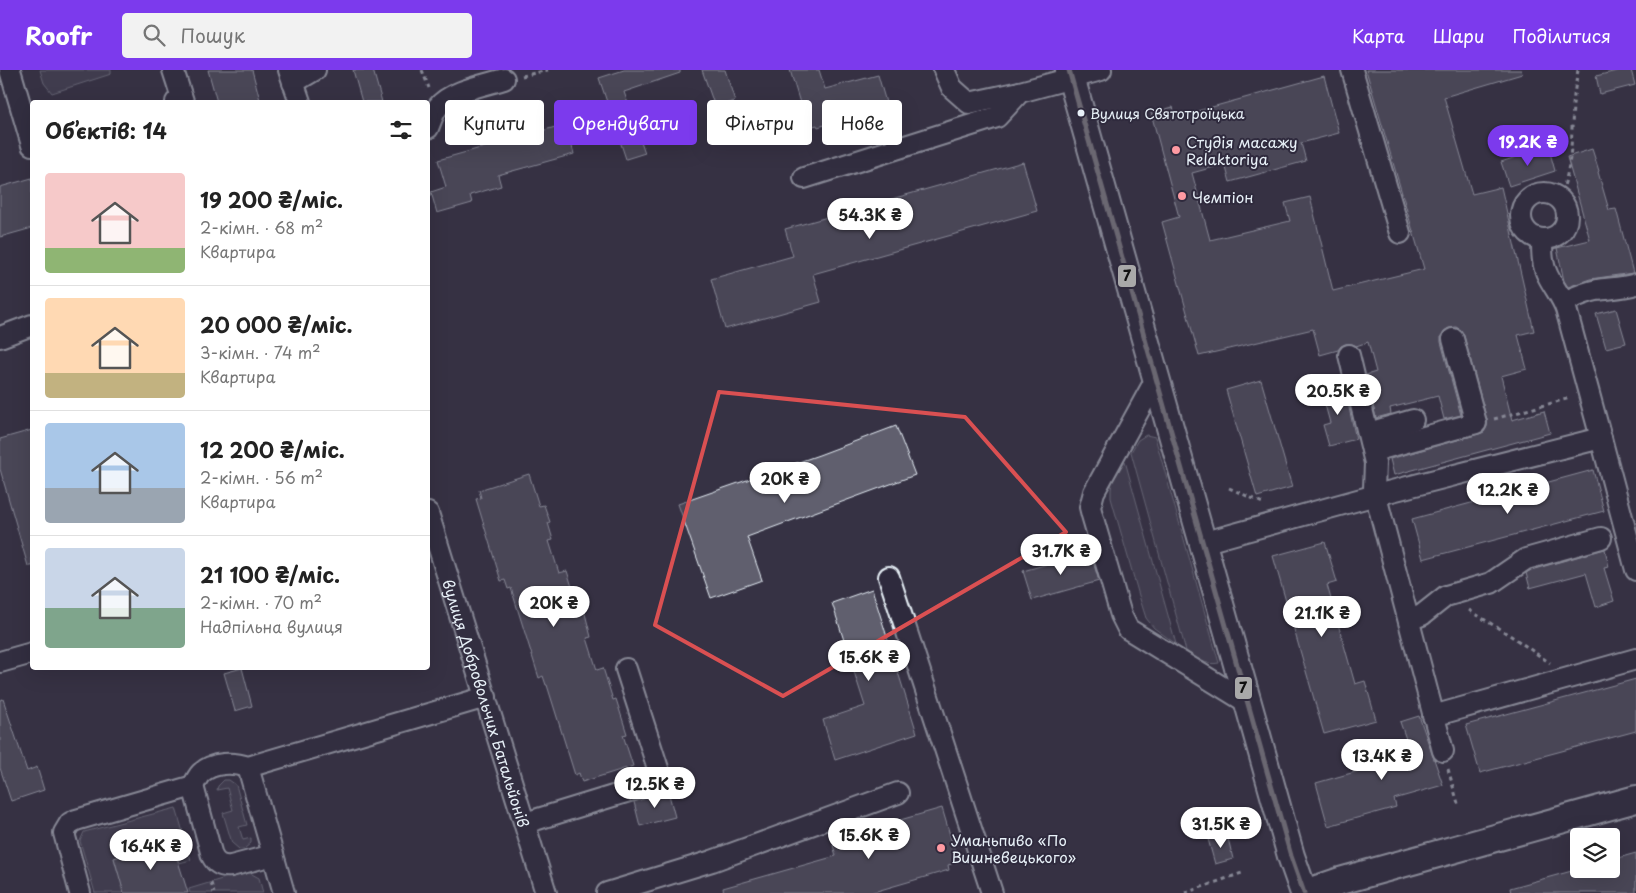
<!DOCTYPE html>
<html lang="uk">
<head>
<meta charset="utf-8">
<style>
	:root { --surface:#fff; --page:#f2f2f2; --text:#222; --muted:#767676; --line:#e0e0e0; --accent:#7c3aed }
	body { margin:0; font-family:"Playpen Sans",sans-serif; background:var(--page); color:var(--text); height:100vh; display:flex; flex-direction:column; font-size:19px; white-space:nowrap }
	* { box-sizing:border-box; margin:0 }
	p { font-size:16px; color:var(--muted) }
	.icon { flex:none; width:28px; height:28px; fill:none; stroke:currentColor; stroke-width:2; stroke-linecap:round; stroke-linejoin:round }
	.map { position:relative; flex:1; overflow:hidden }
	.side { position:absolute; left:30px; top:30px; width:400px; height:570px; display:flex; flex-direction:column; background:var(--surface); border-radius:5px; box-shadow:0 5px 20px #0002 }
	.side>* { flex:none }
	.banner { position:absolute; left:445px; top:30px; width:475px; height:45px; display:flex; gap:10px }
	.controls { position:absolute; left:1570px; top:758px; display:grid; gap:10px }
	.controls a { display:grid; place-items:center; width:50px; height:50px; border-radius:5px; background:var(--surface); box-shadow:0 5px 20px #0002; font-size:25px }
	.price { position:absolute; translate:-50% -42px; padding:0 11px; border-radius:18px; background:#fff; color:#222; font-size:16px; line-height:32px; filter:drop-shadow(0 1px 2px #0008) }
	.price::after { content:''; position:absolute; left:50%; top:30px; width:15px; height:11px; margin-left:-8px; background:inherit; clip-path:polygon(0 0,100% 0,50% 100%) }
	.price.selected { background:var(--accent); color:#fff }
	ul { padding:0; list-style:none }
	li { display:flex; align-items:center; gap:15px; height:125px; padding:0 15px }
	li+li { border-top:1px solid var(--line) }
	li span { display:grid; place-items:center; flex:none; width:140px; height:100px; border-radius:5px; color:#555 }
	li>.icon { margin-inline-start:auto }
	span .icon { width:60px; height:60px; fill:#fffc; stroke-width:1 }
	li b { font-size:21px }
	h2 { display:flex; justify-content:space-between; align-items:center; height:60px; padding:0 15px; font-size:21px }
	.chip { padding:0 18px; border-radius:5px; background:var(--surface); box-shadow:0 5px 20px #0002; font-size:18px; line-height:45px }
	.chip.selected { background:var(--accent); color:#fff }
	header { display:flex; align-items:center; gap:30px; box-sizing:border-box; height:70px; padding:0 25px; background:var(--accent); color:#fff }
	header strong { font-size:24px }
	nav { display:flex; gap:28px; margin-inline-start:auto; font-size:18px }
	.search { width:350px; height:45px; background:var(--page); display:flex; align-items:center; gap:12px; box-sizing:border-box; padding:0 18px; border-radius:5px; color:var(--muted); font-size:19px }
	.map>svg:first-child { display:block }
	.green { fill:#4d4b5c; stroke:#9a9eaa }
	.building { fill:#605e6e; stroke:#e8f1f8 }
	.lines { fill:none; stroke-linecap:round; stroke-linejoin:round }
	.minor-casing { stroke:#e8f1f8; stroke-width:24 }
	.major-casing { stroke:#e8f1f8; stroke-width:30 }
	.path { stroke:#e8f1f8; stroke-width:3; stroke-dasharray:4 4; stroke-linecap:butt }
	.minor { stroke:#2f2a3d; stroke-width:20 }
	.major { stroke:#2f2a3d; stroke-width:26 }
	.bus-1-casing { stroke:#2f2a3d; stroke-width:9 }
	.bus-1 { stroke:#a9a9a9; stroke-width:5 }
	.marked { fill:none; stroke:#da5052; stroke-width:4; stroke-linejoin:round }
	.bus-dot { fill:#e8f1f8; stroke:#2f2a3d; stroke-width:2 }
	.poi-dot { fill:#ff9aa2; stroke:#2f2a3d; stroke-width:2 }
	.labels { text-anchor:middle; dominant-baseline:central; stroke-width:4; stroke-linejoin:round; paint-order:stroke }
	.bus-label { font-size:14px; fill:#e8f1f8; stroke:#2f2a3d; text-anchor:start }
	.poi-label { font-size:15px; fill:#e8f1f8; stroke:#2f2a3d; text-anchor:start }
	.street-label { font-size:15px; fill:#e8f1f8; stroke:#2f2a3d }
	.line-badge { stroke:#2f2a3d; stroke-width:2 }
	.pale-badge-label { font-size:14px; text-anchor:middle; font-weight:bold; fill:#111 }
</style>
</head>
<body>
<header>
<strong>Roofr</strong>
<div class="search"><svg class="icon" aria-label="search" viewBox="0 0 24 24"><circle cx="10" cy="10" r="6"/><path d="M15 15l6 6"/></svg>Пошук</div>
<nav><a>Карта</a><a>Шари</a><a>Поділитися</a></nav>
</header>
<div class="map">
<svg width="1636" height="823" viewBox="0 0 1636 823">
	<rect width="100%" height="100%" fill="#363244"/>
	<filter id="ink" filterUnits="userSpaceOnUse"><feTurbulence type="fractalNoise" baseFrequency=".02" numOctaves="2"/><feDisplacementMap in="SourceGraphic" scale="10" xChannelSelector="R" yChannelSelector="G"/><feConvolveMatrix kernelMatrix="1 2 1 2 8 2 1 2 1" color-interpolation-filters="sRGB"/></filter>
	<g filter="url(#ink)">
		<path class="green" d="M 40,0 L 111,0 L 111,4 L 52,23 L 44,13 Z
			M 1146,365 L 1155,367 L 1219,593 C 1205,596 1197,588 1186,581 L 1131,382 L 1138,370 Z
			M 1125,391 L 1176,574 L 1154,558 L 1146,548 L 1140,529 L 1111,428 L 1111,420 L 1112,412 Z
			M 224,710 L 229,710 L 236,715 L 247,755 L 239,757 L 243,770 L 251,768 L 251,773 L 244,779 L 239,779 L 232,773 L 223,743 L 233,740 L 227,718 L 217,720 L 218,716 Z
			M 176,738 L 191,790 L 179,793 L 176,781 L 179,780 L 176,770 L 156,776 L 155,773 L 133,779 L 134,782 L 114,788 L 118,803 L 121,802 L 124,815 L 121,816 L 123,823 L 95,823 L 80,771 L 84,762 Z
			M 245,802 L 250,803 L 259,808 L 263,823 L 190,823 L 189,819 Z"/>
		<path class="building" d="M 208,0 L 252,0 L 260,30 L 251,32 L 217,32 Z
			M 353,0 L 373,0 L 382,32 L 362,32 Z
			M 624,0 L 680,0 L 680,3 L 624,22 L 645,83 L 626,89 L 599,8 Z
			M 702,0 L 725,0 L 735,31 L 715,37 Z
			M 790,0 L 819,0 L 825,19 L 878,5 L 887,36 L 818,57 L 817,55 L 763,70 L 756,44 L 800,33 Z
			M 1366,0 L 1521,0 L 1522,4 L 1444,27 L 1472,124 L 1501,117 L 1534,261 L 1518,265 L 1527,299 L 1501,306 L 1512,350 L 1544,341 L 1550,363 L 1394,405 L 1390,389 L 1479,364 L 1484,362 L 1487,356 L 1487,350 L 1464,266 L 1461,260 L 1456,257 L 1449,258 L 1444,261 L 1441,266 L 1441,272 L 1461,345 L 1444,349 L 1438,326 L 1390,338 L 1391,344 L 1376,348 L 1366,305 L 1376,302 L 1368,272 L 1356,276 L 1352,274 L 1346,274 L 1341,276 L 1338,280 L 1320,285 L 1313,259 L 1199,286 L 1162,152 L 1179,147 L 1151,43 L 1173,37 L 1176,47 L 1324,6 L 1339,63 L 1301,73 L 1306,91 L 1230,112 L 1225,94 L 1192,103 L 1210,170 L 1290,151 L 1285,133 L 1310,127 L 1333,221 L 1424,199 Z
			M 1621,0 L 1631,0 L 1635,15 L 1600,24 L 1596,6 Z
			M 566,54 L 574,84 L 498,105 L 501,116 L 470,125 L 472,133 L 437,143 L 431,122 L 446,117 L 438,90 Z
			M 1549,79 L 1555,101 L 1509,116 L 1501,92 L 1534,81 L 1535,83 Z
			M 1592,79 L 1599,101 L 1598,102 L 1609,140 L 1616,139 L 1633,203 L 1590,209 L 1568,217 L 1564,211 L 1557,178 L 1590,170 L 1567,87 Z
			M 1023,92 L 1037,141 L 813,204 L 821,232 L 725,259 L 711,209 L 793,186 L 785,159 Z
			M 32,108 L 32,158 L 0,167 L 0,117 Z
			M 1616,239 L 1626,273 L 1606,278 L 1596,244 Z
			M 1261,310 L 1292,417 L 1257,427 L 1226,320 Z
			M 1343,311 L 1356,369 L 1329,376 L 1323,355 L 1330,353 L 1323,327 L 1330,325 L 1328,315 Z
			M 896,356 L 915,405 L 747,467 L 762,510 L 711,528 L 678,434 L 819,385 Z
			M 32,360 L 32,496 L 28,496 L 0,399 L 0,369 Z
			M 1593,400 L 1604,441 L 1423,489 L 1412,449 Z
			M 529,404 L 539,436 L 544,435 L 550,452 L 548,453 L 553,470 L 549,471 L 559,503 L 567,501 L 577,533 L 582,532 L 591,567 L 587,568 L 597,600 L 603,598 L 613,630 L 616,629 L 627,664 L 623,665 L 633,696 L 582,712 L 579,703 L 575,705 L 547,615 L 546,615 L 543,606 L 539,608 L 511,518 L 508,519 L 505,510 L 501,511 L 476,429 L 481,428 L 479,420 Z
			M 1325,472 L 1337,512 L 1327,515 L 1355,614 L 1365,611 L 1376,650 L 1324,664 L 1273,486 Z
			M 1605,479 L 1609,497 L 1604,498 L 1614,531 L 1596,537 L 1586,503 L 1530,518 L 1526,503 L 1531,500 Z
			M 1090,482 L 1099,511 L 1032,530 L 1023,501 Z
			M 872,519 L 917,663 L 835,690 L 823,650 L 865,636 L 832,533 Z
			M 242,598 L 252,636 L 235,641 L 224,603 Z
			M 1636,609 L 1636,661 L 1480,703 L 1466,655 Z
			M 3,629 L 27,701 L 37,697 L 44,720 L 11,731 L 0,698 L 0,630 Z
			M 1419,646 L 1443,715 L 1394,729 L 1396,737 L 1328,756 L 1316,713 L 1412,686 L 1400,652 Z
			M 668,721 L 675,747 L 640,756 L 634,732 Z
			M 942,738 L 958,792 L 948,795 L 949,800 L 870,823 L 724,823 L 723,818 L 836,786 L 833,775 L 842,772 L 841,767 Z
			M 1227,764 L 1233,789 L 1215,794 L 1208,769 Z
			M 172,772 L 188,823 L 124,823 L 114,788 L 134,782 L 133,779 L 155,773 L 156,776 Z
			M 1636,783 L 1636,823 L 1511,823 L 1510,818 L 1579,799 L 1611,799 L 1611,790 Z"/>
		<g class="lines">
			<g class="minor-casing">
				<g id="minor">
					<path d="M 10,0 L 32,75"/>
					<path d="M 173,0 L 183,31 L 176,32"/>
					<path d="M 289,0 L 300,32"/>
					<path d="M 944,0 L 952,18 L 969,33 L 1020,22"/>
					<path d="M 1352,0 L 1400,163"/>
					<path d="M 293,13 L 315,0"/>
					<path d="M 428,58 C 431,51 433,43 438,37 C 450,21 485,15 504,9"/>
					<path d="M 804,108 L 997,47 L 1020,22 L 1101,0"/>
					<circle cx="1544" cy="146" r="23"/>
					<path d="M 1542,170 C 1542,183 1542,195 1548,206 C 1554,218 1562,227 1566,239 L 1601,368"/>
					<path d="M 1564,232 C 1575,227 1585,222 1597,220 C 1610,218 1623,218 1636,214"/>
					<path d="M 0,267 L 32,255"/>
					<path d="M 1349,285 L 1375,393 L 1374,419 L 1443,681"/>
					<path d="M 1156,309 L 1094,422 L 1090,437 L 1092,445 L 1121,545 L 1128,559 L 1248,633"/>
					<path d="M 1368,363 L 1413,350"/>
					<path d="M 1373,381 L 1476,353 L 1453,269"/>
					<path id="s1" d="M 428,443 L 546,823"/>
					<path d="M 1202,473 L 1376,425 L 1601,368 L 1636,500"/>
					<path d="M 889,507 L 992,823"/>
					<path d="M 1409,550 L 1422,545 L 1446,526 L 1491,513 L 1526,489 L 1601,468"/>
					<path d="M 0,592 L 32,583"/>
					<path d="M 1433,646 L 1636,589"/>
					<path d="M 248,697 L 284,823"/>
					<path d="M 193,716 L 212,786 C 216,794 222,797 231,796 L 273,785"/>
					<path d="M 525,753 L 662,711 L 626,599"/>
					<path d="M 80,823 L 64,763 L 70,753 L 76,750 L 193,716 C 195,712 198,706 201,703 C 213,692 234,692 248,697 L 486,627"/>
					<path d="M 607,823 L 712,791 L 898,723"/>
				</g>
			</g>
			<g class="major-casing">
				<path id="major" d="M 1069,0 L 1248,633 L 1291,786 L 1304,823
					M 1305,823 L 1340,811 L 1636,729"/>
			</g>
			<path class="path" d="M 422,0 L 429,18
				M 522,6 L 548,0
				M 1559,130 C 1573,95 1571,71 1573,35 C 1574,23 1576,12 1578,0
				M 1494,349 L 1570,328
				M 1229,418 L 1265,434
				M 1469,540 L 1511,566 L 1550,593
				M 1448,699 L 1459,737
				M 211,813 L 214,823
				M 1185,823 L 1242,803"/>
			<use href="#minor" class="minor"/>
			<use href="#major" class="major"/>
			<g class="bus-1-casing">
				<path id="bus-1" d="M 1069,0 L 1291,786 L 1304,823"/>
			</g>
			<use href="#bus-1" class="bus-1"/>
		</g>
	</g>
	<path d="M0 0H1636V823H0ZM 719,322 L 965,347 L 1066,462 L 783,626 L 655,555 Z" fill="#363244" fill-opacity=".55" fill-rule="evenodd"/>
	<path class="marked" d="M 719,322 L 965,347 L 1066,462 L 783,626 L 655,555 Z"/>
	<circle class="bus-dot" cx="1081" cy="43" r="4.5"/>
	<g class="poi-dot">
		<circle cx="1176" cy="80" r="5"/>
		<circle cx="1182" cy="126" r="5"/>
		<circle cx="941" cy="778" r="5"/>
	</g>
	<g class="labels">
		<g class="bus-label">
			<text x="1090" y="43">Вулиця Святотроїцька</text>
		</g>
		<g class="poi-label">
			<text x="1186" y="71">Студія масажу<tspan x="1186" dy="17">Relaktoriya</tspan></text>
			<text x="1192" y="126">Чемпіон</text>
			<text x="951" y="769">Уманьпиво «По<tspan x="951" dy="17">Вишневецького»</tspan></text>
		</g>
		<g class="street-label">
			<text stroke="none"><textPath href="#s1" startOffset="199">вулиця Добровольчих Батальйонів</textPath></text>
		</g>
	</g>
	<g class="line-badge">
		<rect x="1117" y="194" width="20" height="24" rx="5" fill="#a9a9a9"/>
		<rect x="1234" y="606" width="19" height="24" rx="5" fill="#a9a9a9"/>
	</g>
	<g class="pale-badge-label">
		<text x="1127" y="211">7</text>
		<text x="1243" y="623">7</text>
	</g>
</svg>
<div class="controls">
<a><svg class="icon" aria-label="layers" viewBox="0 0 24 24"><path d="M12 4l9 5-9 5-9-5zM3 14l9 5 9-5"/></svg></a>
</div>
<b class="price selected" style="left:1528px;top:97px">19.2K ₴</b>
<b class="price" style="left:870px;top:170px">54.3K ₴</b>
<b class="price" style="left:1338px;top:346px">20.5K ₴</b>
<b class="price" style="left:785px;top:434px">20K ₴</b>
<b class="price" style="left:1508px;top:445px">12.2K ₴</b>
<b class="price" style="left:1061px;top:506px">31.7K ₴</b>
<b class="price" style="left:554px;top:558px">20K ₴</b>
<b class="price" style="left:1322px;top:568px">21.1K ₴</b>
<b class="price" style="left:869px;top:612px">15.6K ₴</b>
<b class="price" style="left:1382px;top:711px">13.4K ₴</b>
<b class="price" style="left:655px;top:739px">12.5K ₴</b>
<b class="price" style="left:1221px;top:779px">31.5K ₴</b>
<b class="price" style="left:869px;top:790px">15.6K ₴</b>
<b class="price" style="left:151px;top:801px">16.4K ₴</b>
<div class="banner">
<a class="chip">Купити</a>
<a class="chip selected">Орендувати</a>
<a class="chip">Фільтри</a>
<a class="chip">Нове</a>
</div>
<section class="side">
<h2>Об’єктів: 14<svg class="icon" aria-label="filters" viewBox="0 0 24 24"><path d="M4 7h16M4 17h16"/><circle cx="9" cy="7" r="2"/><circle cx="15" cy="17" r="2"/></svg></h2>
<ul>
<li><span style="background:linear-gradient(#f6c9c9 75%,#8fb573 0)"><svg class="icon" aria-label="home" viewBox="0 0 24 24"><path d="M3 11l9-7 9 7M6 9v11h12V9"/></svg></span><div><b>19 200 ₴/міс.</b><p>2-кімн. · 68 m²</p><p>Квартира</p></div></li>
<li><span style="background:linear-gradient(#ffd9b3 75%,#c2b280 0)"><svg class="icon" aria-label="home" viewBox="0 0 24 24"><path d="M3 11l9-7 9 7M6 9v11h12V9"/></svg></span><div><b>20 000 ₴/міс.</b><p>3-кімн. · 74 m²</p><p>Квартира</p></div></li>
<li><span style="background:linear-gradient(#a9c7e8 65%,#9aa5b1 0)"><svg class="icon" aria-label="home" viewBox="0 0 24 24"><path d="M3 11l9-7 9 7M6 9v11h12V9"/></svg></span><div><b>12 200 ₴/міс.</b><p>2-кімн. · 56 m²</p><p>Квартира</p></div></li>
<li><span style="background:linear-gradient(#c9d6e8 60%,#7fa58c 0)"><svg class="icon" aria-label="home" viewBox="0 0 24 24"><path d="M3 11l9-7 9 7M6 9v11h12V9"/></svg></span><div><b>21 100 ₴/міс.</b><p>2-кімн. · 70 m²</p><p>Надпільна вулиця</p></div></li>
</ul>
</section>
</div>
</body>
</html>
